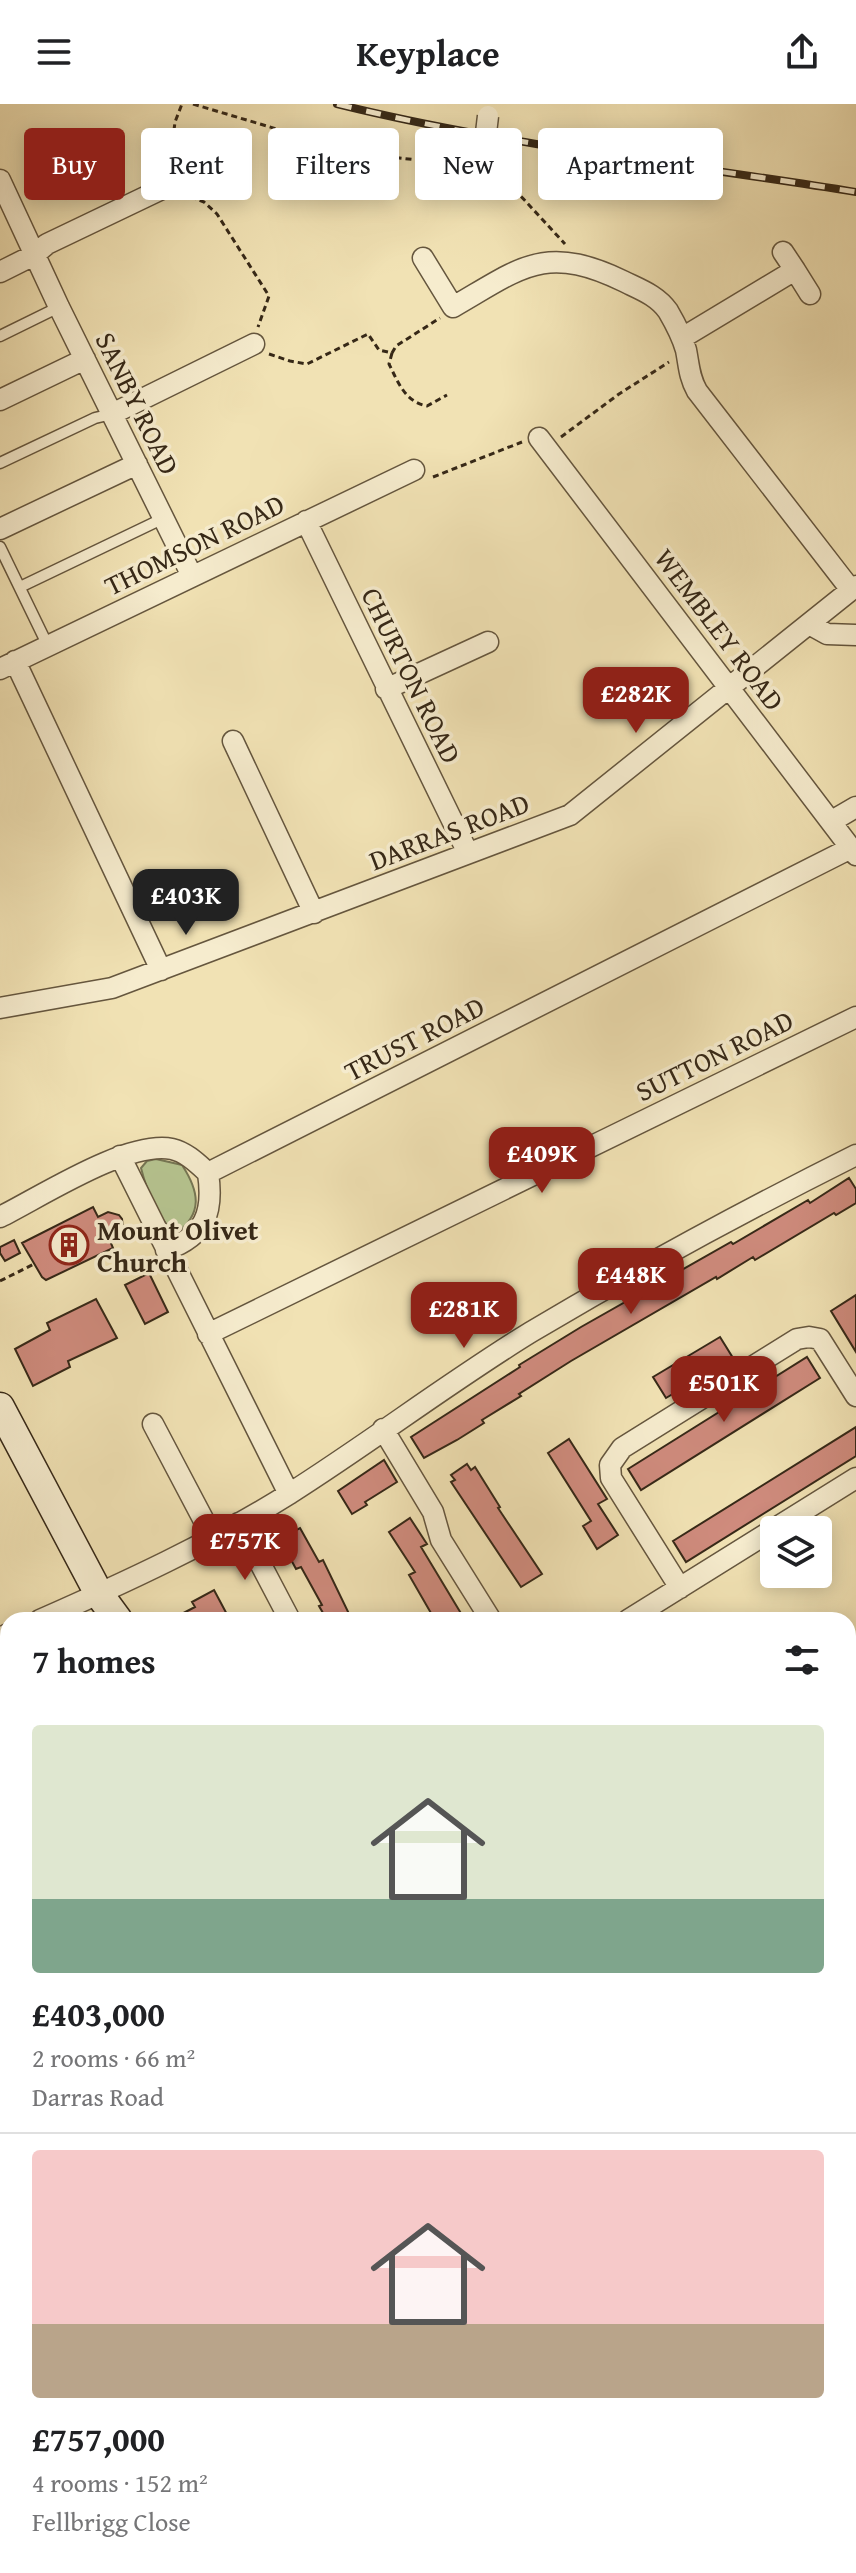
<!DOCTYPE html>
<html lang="en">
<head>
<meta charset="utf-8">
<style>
	:root { --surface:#fff; --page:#f6f6f6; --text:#202124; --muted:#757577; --line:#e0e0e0; --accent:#8f2418 }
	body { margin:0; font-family:"Gentium Book Plus",serif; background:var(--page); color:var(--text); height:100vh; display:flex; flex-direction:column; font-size:30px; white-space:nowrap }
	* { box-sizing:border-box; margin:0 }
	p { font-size:26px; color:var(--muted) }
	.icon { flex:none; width:44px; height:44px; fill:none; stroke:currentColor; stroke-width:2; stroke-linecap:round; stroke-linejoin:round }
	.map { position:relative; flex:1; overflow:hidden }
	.side { position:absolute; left:0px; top:1508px; width:856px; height:962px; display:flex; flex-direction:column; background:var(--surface); border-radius:24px 24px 0 0; box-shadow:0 4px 20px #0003 }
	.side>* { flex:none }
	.hud { position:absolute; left:24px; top:24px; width:808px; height:72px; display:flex; gap:16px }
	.tools { position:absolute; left:760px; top:1412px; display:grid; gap:16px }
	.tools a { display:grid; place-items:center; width:72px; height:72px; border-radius:8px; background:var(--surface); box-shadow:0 4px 20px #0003; font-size:40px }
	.price { position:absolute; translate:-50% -68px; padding:0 18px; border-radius:16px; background:var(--accent); color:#fff; font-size:26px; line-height:52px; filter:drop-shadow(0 2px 4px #0008) }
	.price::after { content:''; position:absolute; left:50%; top:48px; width:24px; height:18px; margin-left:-12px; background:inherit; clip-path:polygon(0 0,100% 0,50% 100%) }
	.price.current { background:#222; color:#fff }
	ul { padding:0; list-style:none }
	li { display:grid; align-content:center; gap:16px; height:424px; padding:0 32px }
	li+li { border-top:2px solid var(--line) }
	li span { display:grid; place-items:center; height:248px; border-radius:8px; color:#555 }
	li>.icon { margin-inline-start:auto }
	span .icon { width:144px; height:144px; fill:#fffc; stroke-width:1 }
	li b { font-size:34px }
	h2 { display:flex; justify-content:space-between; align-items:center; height:96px; padding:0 32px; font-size:34px }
	.chip { padding:0 28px; border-radius:8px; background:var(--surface); box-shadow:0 4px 20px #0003; font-size:28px; line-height:72px }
	.chip.current { background:var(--accent); color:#fff }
	header { display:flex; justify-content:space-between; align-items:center; height:104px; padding:0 32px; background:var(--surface); font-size:36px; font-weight:800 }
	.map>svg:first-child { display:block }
	.green { fill:#b6c490; stroke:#767654; stroke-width:2 }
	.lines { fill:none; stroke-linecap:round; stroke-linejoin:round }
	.stream { stroke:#738172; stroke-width:5 }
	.building { fill:#cf8b7d; stroke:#362817; stroke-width:2 }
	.service-casing { stroke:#65563e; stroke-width:13 }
	.minor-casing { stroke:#65563e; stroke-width:23 }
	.tertiary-casing { stroke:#65563e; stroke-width:29 }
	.secondary-casing { stroke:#362817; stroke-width:31 }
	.path { stroke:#362817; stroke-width:3; stroke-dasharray:6 4; stroke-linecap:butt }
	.service { stroke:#f6ecce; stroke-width:10 }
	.minor { stroke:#f6ecce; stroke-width:20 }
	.tertiary { stroke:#f6ecce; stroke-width:26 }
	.secondary { stroke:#f6ecce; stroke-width:28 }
	.rail-casing { stroke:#362817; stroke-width:8 }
	.rail { stroke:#f6ecce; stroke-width:5; stroke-dasharray:15; stroke-linecap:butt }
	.minor-bridge-casing { stroke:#65563e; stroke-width:23; stroke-linecap:butt }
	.minor-bridge { stroke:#f6ecce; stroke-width:20 }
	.labels { text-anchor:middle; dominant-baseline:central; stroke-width:7; stroke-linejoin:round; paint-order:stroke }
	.street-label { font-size:28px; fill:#362817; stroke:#f6ecce }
	.poi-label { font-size:28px; font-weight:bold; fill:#362817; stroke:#f6ecce; text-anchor:start }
</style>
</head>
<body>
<header><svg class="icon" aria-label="menu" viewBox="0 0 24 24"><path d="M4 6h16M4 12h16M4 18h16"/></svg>Keyplace<svg class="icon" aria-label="share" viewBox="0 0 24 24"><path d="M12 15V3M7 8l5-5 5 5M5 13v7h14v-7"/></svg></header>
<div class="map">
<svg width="856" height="2469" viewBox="0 0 856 2469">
	<rect width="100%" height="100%" fill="#f1e2b4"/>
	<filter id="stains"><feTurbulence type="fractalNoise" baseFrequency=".0025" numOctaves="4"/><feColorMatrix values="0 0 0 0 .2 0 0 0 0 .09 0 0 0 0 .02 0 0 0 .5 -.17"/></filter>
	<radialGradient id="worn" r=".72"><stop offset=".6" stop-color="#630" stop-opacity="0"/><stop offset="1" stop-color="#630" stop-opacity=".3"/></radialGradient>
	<path class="green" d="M 156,1055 L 182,1061 C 199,1087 204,1110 175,1130 C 157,1112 147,1088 141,1064 L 147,1057 Z
		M 8,1605 L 8,1679 L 0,1668 L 0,1611 Z
		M 0,1730 L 8,1743 L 8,2462 L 503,2462 L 508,2469 L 0,2469 Z"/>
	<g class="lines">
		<path class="stream" d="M 848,2230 L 856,2224"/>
	</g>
	<path class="building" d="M 849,1074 L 856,1085 L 856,1099 L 836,1111 L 834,1109 L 755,1156 L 753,1153 L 717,1175 L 716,1173 L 571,1257 L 519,1290 L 521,1292 L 482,1316 L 484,1319 L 457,1336 L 424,1354 L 411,1333 L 520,1263 L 519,1261 L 581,1223 L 731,1138 L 733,1140 L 808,1096 L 810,1099 Z
		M 93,1103 L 98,1113 L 108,1108 L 119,1111 L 122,1115 L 123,1125 L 110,1137 L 113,1144 L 46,1176 L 42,1173 L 22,1139 Z
		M 14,1136 L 20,1149 L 5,1157 L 0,1149 L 0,1143 Z
		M 149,1169 L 168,1208 L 145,1220 L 125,1181 Z
		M 856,1191 L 856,1248 L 831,1207 Z
		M 96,1195 L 117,1234 L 68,1257 L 70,1263 L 33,1282 L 15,1245 L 50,1226 L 47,1219 Z
		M 720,1233 L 733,1254 L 666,1294 L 653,1273 Z
		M 807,1253 L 820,1274 L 641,1386 L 628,1365 Z
		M 856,1323 L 856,1352 L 686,1458 L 673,1437 Z
		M 569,1335 L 607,1395 L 598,1400 L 618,1431 L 597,1445 L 583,1422 L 591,1417 L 548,1349 Z
		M 384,1356 L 397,1378 L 365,1398 L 367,1401 L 352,1410 L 338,1387 Z
		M 467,1360 L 471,1366 L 475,1363 L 500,1403 L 498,1404 L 542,1470 L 521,1483 L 451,1378 L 455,1376 L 451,1371 Z
		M 410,1414 L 427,1440 L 421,1443 L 465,1516 L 435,1516 L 409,1471 L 415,1468 L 389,1428 Z
		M 300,1424 L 319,1458 L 323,1456 L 352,1516 L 327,1516 L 319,1502 L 322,1501 L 301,1463 L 296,1465 L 280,1435 Z
		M 214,1486 L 230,1516 L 170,1516 L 195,1503 L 192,1498 Z"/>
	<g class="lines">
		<g class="service-casing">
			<path id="service" d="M 0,232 L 59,203
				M 0,359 L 95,314 L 112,310
				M 0,443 L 48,542
				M 20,483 L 164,414
				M 0,1689 L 8,1700
				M 520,2462 L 526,2469"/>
		</g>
		<g class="minor-casing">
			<path id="minor" d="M 0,76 L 59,203 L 192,472
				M 783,148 L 795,166
				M 423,154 L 453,203 C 521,164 544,139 623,177 C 639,185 657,191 668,207 C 675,219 682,232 686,246 C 689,261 689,273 697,287 L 851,486
				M 0,168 L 34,151 L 47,140 L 164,84
				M 682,234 L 795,166 L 810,190
				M 0,296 L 85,255
				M 112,310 L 254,240
				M 539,334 L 856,751
				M 306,417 L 468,749
				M 0,425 L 137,360
				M 809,520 L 827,530 L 856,531
				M 15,557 L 161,866
				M 0,565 L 414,366
				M 386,585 L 488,538
				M 233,637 L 314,809
				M 832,717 L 856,703
				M 0,904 L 112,884 L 570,711 L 856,482
				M 120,1052 L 289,1390
				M 0,1113 C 42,1092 128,1036 172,1045 C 186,1048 198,1060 208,1069 L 851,744
				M 166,1146 C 205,1132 214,1109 208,1069
				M 208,1230 L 856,913
				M 153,1320 L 212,1432
				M 383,1325 L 433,1408 L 441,1436 L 491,1516
				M 239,1419 L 290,1516
				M 680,1484 L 611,1374 L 610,1361 L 622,1344 L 797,1235 L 809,1233 L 820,1235 L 856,1292
				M 40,1516 C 124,1479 211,1439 289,1390 C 371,1338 448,1279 531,1228 C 637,1165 746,1106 856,1051
				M 628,1516 L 856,1374
				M 0,1534 L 8,1530
				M 848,2251 L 856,2245"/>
		</g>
		<g class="tertiary-casing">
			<path id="tertiary" d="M 546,2469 L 554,2462"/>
		</g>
		<g class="secondary-casing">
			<path id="secondary" d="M 0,1303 L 99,1490 L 118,1516
				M 848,2456 L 856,2467"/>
		</g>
		<path class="path" d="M 193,0 L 357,49 L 417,56 L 468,58
			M 494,63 L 565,140
			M 169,66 L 175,18 L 182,0
			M 181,89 L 204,98 L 217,110 L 269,192 L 258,223
			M 392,249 L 389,260 C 398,278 405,298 427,302 L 447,291
			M 269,250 L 290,257 L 307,260 L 368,230 L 379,246 L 392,249 L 396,242 L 440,214
			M 561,333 L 619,290 L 669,258
			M 433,373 L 522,338
			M 0,1177 L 34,1160
			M 0,1801 L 8,1811
			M 0,1935 L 8,1938
			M 848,2193 L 856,2186
			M 0,2247 L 8,2263
			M 0,2318 L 8,2316
			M 0,2446 L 8,2437
			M 142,2462 L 145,2469
			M 420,2462 L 423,2469
			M 187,2469 L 193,2462"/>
		<use href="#service" class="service"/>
		<use href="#minor" class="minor"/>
		<use href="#tertiary" class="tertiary"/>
		<use href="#secondary" class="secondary"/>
		<g class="rail-casing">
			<path id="rail" d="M 337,0 C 507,42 683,60 856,88"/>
		</g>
		<use href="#rail" class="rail"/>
		<g class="minor-bridge-casing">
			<path id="minor-bridge" d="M 484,46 L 488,12"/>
		</g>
		<use href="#minor-bridge" class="minor-bridge"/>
	</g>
	<defs>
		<g id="building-ring" transform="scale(2)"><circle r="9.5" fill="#f6ecce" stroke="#8f2418" stroke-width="1.5"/><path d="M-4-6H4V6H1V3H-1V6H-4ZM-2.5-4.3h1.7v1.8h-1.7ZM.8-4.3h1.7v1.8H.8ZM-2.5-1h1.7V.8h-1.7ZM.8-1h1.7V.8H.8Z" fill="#8f2418"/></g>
	</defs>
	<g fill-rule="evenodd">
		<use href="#building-ring" x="69" y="1141"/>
	</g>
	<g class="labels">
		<g class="street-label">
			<text transform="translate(138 299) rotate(64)">SANBY ROAD</text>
			<text transform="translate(194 440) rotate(-26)">THOMSON ROAD</text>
			<text transform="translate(720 525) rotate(53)">WEMBLEY ROAD</text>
			<text transform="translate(412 571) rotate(64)">CHURTON ROAD</text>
			<text transform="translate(449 727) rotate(-21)">DARRAS ROAD</text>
			<text transform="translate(414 934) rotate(-27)">TRUST ROAD</text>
			<text transform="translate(714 951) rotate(-26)">SUTTON ROAD</text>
		</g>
		<g class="poi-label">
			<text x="97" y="1125">Mount Olivet<tspan x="97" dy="32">Church</tspan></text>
		</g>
	</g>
	<rect width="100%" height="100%" filter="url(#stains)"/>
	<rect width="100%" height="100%" fill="url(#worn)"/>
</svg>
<div class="tools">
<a><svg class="icon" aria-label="layers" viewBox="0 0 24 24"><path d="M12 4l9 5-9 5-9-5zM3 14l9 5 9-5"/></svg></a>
</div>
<b class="price" style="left:636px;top:631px">£282K</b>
<b class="price current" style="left:186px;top:833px">£403K</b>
<b class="price" style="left:542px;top:1091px">£409K</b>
<b class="price" style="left:631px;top:1212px">£448K</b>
<b class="price" style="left:464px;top:1246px">£281K</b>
<b class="price" style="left:724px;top:1320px">£501K</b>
<b class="price" style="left:245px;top:1478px">£757K</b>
<div class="hud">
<a class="chip current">Buy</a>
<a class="chip">Rent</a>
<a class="chip">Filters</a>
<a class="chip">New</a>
<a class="chip">Apartment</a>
</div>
<section class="side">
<h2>7 homes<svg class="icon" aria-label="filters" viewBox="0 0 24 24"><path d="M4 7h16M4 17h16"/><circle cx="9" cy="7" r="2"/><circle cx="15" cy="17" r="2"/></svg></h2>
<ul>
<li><span style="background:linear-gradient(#dfe7d0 70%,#7fa58c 0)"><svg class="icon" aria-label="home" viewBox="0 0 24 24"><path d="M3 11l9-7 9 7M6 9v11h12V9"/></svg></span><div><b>£403,000</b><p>2 rooms · 66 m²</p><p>Darras Road</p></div></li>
<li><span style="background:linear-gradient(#f6c9c9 70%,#b9a48a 0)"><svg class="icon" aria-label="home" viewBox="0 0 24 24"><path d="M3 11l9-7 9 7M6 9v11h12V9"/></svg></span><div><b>£757,000</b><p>4 rooms · 152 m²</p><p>Fellbrigg Close</p></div></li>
</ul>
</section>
</div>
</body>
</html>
